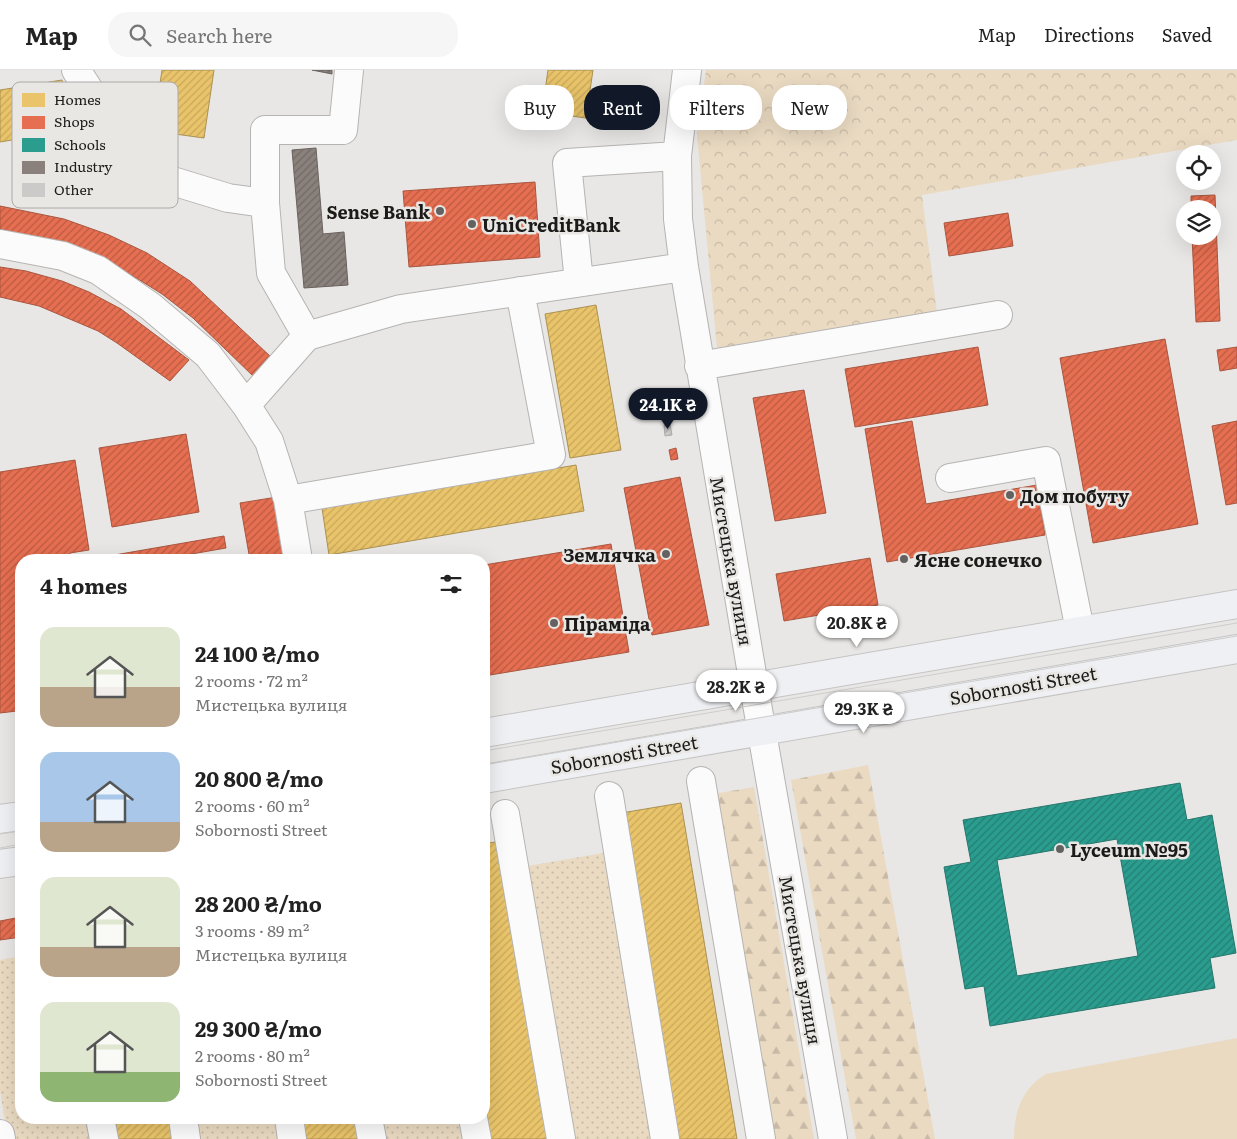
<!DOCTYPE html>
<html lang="en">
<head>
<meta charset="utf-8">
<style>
	:root { --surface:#fff; --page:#f6f6f6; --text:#222; --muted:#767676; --line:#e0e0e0; --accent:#111827 }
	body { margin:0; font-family:Literata,serif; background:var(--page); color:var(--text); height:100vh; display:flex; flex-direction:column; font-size:19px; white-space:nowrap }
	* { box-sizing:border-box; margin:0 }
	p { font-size:16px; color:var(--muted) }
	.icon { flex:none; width:28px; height:28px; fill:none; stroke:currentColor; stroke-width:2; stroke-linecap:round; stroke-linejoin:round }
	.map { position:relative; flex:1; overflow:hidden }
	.side { position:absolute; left:15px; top:484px; width:475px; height:570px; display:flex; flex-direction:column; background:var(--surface); border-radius:20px; box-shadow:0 5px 20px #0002 }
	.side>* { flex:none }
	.banner { position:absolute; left:505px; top:15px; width:475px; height:45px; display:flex; gap:10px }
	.tools { position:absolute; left:1176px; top:75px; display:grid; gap:10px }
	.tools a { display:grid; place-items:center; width:45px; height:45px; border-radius:50%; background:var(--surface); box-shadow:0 5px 20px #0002; font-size:25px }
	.price { position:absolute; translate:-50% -42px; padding:0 11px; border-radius:18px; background:#fff; color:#222; font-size:16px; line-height:32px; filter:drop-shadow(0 1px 2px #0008) }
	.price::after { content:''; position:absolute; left:50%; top:30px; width:15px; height:11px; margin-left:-8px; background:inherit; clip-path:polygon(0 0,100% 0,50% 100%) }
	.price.selected { background:var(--accent); color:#fff }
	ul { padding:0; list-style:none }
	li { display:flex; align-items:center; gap:15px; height:125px; padding:0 25px }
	li span { display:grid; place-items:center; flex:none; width:140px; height:100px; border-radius:15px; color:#555 }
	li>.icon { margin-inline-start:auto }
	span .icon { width:60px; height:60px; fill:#fffc; stroke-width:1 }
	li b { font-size:21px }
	h2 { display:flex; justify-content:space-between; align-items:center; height:60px; padding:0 25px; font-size:21px }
	.tag { padding:0 18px; border-radius:20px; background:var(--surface); box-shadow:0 5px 20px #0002; font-size:18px; line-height:45px }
	.tag.selected { background:var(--accent); color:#fff }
	header { display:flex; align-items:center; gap:30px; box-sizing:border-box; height:70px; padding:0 25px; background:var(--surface); border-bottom:1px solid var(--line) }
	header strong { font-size:24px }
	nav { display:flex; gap:28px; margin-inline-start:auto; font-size:18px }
	.search { width:350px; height:45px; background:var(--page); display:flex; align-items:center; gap:12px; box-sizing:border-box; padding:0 18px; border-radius:20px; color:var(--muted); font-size:19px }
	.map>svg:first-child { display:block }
	.grass { fill:url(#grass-dots) }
	.forest { fill:url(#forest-firs) }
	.park { fill:url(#park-crowns) }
	.garden { fill:#eadac2 }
	.homes { fill:url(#homes-hatch); stroke:#ac9152 }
	.shops { fill:url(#shops-hatch); stroke:#aa5640 }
	.schools { fill:url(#schools-hatch); stroke:#26766c; fill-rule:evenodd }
	.industry { fill:url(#industry-hatch); stroke:#69625f }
	.building { fill:url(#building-hatch); stroke:#adacaa }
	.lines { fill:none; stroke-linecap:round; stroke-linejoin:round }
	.minor-casing { stroke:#b5b4b2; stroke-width:30 }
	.major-casing { stroke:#c5c4c3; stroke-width:30 }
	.minor { stroke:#fcfbfb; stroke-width:28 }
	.major { stroke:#eff0f4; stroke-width:28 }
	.tram { stroke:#cdcdcc; stroke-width:1 }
	.poi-dot { fill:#636261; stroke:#e9e7e4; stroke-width:2 }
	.labels { text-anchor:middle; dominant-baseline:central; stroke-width:5; stroke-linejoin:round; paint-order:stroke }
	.poi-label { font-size:18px; font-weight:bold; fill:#1c1b1a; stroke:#e9e7e4; text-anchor:start }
	.street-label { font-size:18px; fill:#1c1b1a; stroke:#e9e7e4 }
	.key { fill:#e9e7e4; stroke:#acaaa7; stroke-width:1 }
	.key-label { font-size:14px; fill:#1c1b1a }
</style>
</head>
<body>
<header>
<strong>Map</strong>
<div class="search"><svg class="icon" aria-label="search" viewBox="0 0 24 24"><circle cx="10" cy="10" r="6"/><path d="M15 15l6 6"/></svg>Search here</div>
<nav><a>Map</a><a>Directions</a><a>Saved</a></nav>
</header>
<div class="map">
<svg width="1237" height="1069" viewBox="0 0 1237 1069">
	<defs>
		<pattern id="grass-dots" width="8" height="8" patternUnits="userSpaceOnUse" patternTransform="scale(1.25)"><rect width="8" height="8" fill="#eadac2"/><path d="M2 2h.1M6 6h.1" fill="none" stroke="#c8baa6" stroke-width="1.8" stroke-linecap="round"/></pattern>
		<pattern id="forest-firs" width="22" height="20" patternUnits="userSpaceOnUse" patternTransform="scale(1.25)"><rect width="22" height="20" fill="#eadac2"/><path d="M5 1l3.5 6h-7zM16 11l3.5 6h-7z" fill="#c8baa6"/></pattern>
		<pattern id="park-crowns" width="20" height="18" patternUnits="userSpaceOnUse" patternTransform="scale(1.25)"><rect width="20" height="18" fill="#eadac2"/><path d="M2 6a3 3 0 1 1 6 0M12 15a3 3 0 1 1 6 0" fill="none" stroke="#c8baa6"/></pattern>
		<pattern id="homes-hatch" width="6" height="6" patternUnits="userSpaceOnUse" patternTransform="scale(1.25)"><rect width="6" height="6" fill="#e9c46a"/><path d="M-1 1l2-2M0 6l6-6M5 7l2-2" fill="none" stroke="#c7a85b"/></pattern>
		<pattern id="shops-hatch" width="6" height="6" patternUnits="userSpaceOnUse" patternTransform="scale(1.25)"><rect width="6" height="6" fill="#e76f51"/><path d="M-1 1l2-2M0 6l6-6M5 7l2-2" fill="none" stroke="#ba5a42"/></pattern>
		<pattern id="schools-hatch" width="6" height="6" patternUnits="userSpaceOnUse" patternTransform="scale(1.25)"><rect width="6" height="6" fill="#2a9d8f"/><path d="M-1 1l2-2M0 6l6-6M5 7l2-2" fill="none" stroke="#237f74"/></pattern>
		<pattern id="industry-hatch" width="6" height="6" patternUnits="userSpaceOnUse" patternTransform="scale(1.25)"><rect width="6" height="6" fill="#8a817c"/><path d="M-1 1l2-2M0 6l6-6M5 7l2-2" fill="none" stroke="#706965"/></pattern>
		<pattern id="building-hatch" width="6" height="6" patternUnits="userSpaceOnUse" patternTransform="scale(1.25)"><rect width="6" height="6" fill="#cbcac8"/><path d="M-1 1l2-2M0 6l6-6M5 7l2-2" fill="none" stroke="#aeadab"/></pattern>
	</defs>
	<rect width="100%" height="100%" fill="#e8e7e5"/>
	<path class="grass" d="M 609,782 L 658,1069 L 569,1069 L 522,797 Z
		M 21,886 L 21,1048 L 94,1048 L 97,1069 L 8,1069 L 0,1021 L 0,890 Z
		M 190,1048 L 279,1048 L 283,1069 L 194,1069 Z
		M 376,1048 L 465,1048 L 469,1069 L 380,1069 Z"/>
	<path class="forest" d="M 868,695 L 935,1069 L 856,1069 L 791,710 Z
		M 754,717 L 814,1069 L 772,1069 L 713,724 Z"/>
	<path class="park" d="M 706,0 L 1237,0 L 1237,70 L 922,125 L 937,243 L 717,278 L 697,66 Z"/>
	<path class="garden" d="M 1237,968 L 1237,1069 L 1014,1069 C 1014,1042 1022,1018 1046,1004 Z"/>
	<path class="homes" d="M 162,0 L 214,0 L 204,68 L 153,61 Z
		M 548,0 L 593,0 L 586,48 L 542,42 Z
		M 62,10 L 71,60 L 0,72 L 0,20 Z
		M 596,235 L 621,380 L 570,388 L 545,244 Z
		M 576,395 L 584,441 L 329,485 L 322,438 Z
		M 681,733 L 737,1069 L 675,1069 L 621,743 Z
		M 500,771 L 550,1069 L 486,1069 L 484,1048 L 484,774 Z
		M 115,1048 L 171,1048 L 175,1069 L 118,1069 Z
		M 299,1048 L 356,1048 L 360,1069 L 303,1069 Z"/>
	<path class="shops" d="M 535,112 L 540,187 L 409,197 L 403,121 Z
		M 1215,125 L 1220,251 L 1196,252 L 1192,166 L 1212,166 L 1212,139 L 1191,139 L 1191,126 Z
		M 0,136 L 64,149 L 109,165 L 147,183 L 190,211 L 271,287 L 253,306 L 193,248 L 162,224 L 138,209 L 97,185 L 51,171 L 0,159 Z
		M 1008,143 L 1013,176 L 949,186 L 944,153 Z
		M 0,197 L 26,201 L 62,211 L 89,222 L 121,239 L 189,290 L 170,311 L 117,273 L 98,261 L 39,236 L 0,227 Z
		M 1165,269 L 1198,454 L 1093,473 L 1060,288 Z
		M 978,277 L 988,335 L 855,357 L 845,299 Z
		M 1237,277 L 1237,298 L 1220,301 L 1217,280 Z
		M 804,320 L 826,443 L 775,451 L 753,328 Z
		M 912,351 L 926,434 L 1037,415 L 1045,465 L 887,492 L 865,359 Z
		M 1237,351 L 1237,433 L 1226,435 L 1212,356 Z
		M 186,364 L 199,442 L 112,457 L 99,378 Z
		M 676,378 L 678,389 L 671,390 L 669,380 Z
		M 75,390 L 89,480 L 70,483 L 71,490 L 21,490 L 21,649 L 17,641 L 0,643 L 0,402 Z
		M 680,407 L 709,555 L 652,565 L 624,418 Z
		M 277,427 L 288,490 L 250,490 L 240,433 Z
		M 224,466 L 226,478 L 157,490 L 104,490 L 103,487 Z
		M 611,474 L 629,582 L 484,606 L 484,495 Z
		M 870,488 L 878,535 L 784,551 L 776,504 Z
		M 21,847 L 21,867 L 0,870 L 0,851 Z"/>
	<path class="schools" d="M 1180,713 L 1187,750 L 1212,745 L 1236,883 L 1210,888 L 1215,918 L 990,956 L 984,916 L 965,919 L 944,797 L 971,792 L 963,750 ZM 1117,769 L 1138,886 L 1017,906 L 997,790 Z"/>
	<path class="industry" d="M 312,0 L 332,0 L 332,4 Z
		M 316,78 L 323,164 L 344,162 L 348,215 L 304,218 L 292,80 Z"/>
	<path class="building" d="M 670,354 L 672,365 L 665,366 L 664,355 Z"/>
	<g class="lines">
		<g class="minor-casing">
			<path id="minor" d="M 76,0 L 116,61 L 156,106 L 228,128 L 265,133
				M 687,0 L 677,86 L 678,149 L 684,197 L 757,634 L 833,1069
				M 0,174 L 63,186 L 98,200 L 150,236 L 208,285 L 246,335 L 269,371 L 288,430 L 298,490
				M 579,212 L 567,93 L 677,86
				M 307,266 L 271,203 L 265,133 L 265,60 L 343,60 L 349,0
				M 699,296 L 998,245
				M 246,335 L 307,266 L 401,239 L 684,197
				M 950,408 L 1046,391 L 1080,560
				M 288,430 L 551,385 L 520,221
				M 701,711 L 761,1069
				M 609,726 L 665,1069
				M 505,744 L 561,1069
				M 100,1048 L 104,1069
				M 183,1048 L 186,1069
				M 289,1048 L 292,1069
				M 368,1048 L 372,1069
				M 473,1048 L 477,1069
				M 0,1064 L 1,1069"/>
		</g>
		<g class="major-casing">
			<path id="major" d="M 484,663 L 1237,534
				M 484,709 L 1237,579
				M 0,749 L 21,746
				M 0,794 L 21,791"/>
		</g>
		<use href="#minor" class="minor"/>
		<use href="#major" class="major"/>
		<path class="tram" d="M 484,681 L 1237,553
			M 484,695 L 1237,566
			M 0,764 L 21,761
			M 0,778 L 21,774"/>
	</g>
	<g class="poi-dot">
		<circle cx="440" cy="141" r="5"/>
		<circle cx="472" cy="154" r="5"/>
		<circle cx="1010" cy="425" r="5"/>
		<circle cx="666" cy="484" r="5"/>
		<circle cx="904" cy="489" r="5"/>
		<circle cx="554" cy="553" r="5"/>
		<circle cx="1060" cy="779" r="5"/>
	</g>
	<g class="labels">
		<g class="poi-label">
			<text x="430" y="141" text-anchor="end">Sense Bank</text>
			<text x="482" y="154">UniCreditBank</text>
			<text x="1020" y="425">Дом побуту</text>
			<text x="656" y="484" text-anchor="end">Землячка</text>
			<text x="914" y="489">Ясне сонечко</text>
			<text x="564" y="553">Піраміда</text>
			<text x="1070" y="779">Lyceum №95</text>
		</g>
		<g class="street-label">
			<text transform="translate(732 491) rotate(80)">Мистецька вулиця</text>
			<text transform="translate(1023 615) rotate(-10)">Sobornosti Street</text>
			<text transform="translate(624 684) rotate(-10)">Sobornosti Street</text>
			<text transform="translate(801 890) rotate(80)">Мистецька вулиця</text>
		</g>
	</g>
	<rect x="12" y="12" width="166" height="126" rx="8" class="key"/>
	<rect x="22" y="23" width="23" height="14" fill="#e9c46a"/>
	<rect x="22" y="46" width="23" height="13" fill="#e76f51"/>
	<rect x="22" y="68" width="23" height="14" fill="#2a9d8f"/>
	<rect x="22" y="91" width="23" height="13" fill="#8a817c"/>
	<rect x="22" y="113" width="23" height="14" fill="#cbcac8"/>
	<g class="key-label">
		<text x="54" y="35">Homes</text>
		<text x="54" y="57">Shops</text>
		<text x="54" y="80">Schools</text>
		<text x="54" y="102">Industry</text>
		<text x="54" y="125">Other</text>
	</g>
</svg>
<div class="tools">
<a><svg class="icon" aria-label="locate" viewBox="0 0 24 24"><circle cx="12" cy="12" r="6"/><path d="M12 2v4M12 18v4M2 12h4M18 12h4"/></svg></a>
<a><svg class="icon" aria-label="layers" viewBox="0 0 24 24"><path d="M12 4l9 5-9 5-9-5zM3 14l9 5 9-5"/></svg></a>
</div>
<b class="price selected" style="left:668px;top:360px">24.1K ₴</b>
<b class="price" style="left:857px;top:578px">20.8K ₴</b>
<b class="price" style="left:736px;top:642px">28.2K ₴</b>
<b class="price" style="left:864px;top:664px">29.3K ₴</b>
<div class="banner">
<a class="tag">Buy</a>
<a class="tag selected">Rent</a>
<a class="tag">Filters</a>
<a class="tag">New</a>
</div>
<section class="side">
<h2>4 homes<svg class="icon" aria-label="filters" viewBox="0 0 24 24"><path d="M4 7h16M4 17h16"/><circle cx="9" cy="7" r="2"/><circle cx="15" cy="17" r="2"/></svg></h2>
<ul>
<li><span style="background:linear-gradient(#dfe7d0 60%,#b9a48a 0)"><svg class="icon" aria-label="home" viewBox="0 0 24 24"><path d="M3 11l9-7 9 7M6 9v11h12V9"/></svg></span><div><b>24 100 ₴/mo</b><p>2 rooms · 72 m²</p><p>Мистецька вулиця</p></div></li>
<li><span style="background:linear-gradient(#a9c7e8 70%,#b9a48a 0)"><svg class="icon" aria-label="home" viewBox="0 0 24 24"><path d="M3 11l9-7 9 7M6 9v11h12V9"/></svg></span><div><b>20 800 ₴/mo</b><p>2 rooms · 60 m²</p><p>Sobornosti Street</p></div></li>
<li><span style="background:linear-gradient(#dfe7d0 70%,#b9a48a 0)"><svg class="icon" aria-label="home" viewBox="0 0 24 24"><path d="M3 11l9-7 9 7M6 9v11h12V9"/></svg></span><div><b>28 200 ₴/mo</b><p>3 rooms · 89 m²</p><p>Мистецька вулиця</p></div></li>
<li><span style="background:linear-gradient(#dfe7d0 70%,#8fb573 0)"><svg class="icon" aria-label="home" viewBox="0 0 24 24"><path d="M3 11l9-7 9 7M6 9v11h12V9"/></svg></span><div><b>29 300 ₴/mo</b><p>2 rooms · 80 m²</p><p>Sobornosti Street</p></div></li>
</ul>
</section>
</div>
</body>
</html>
